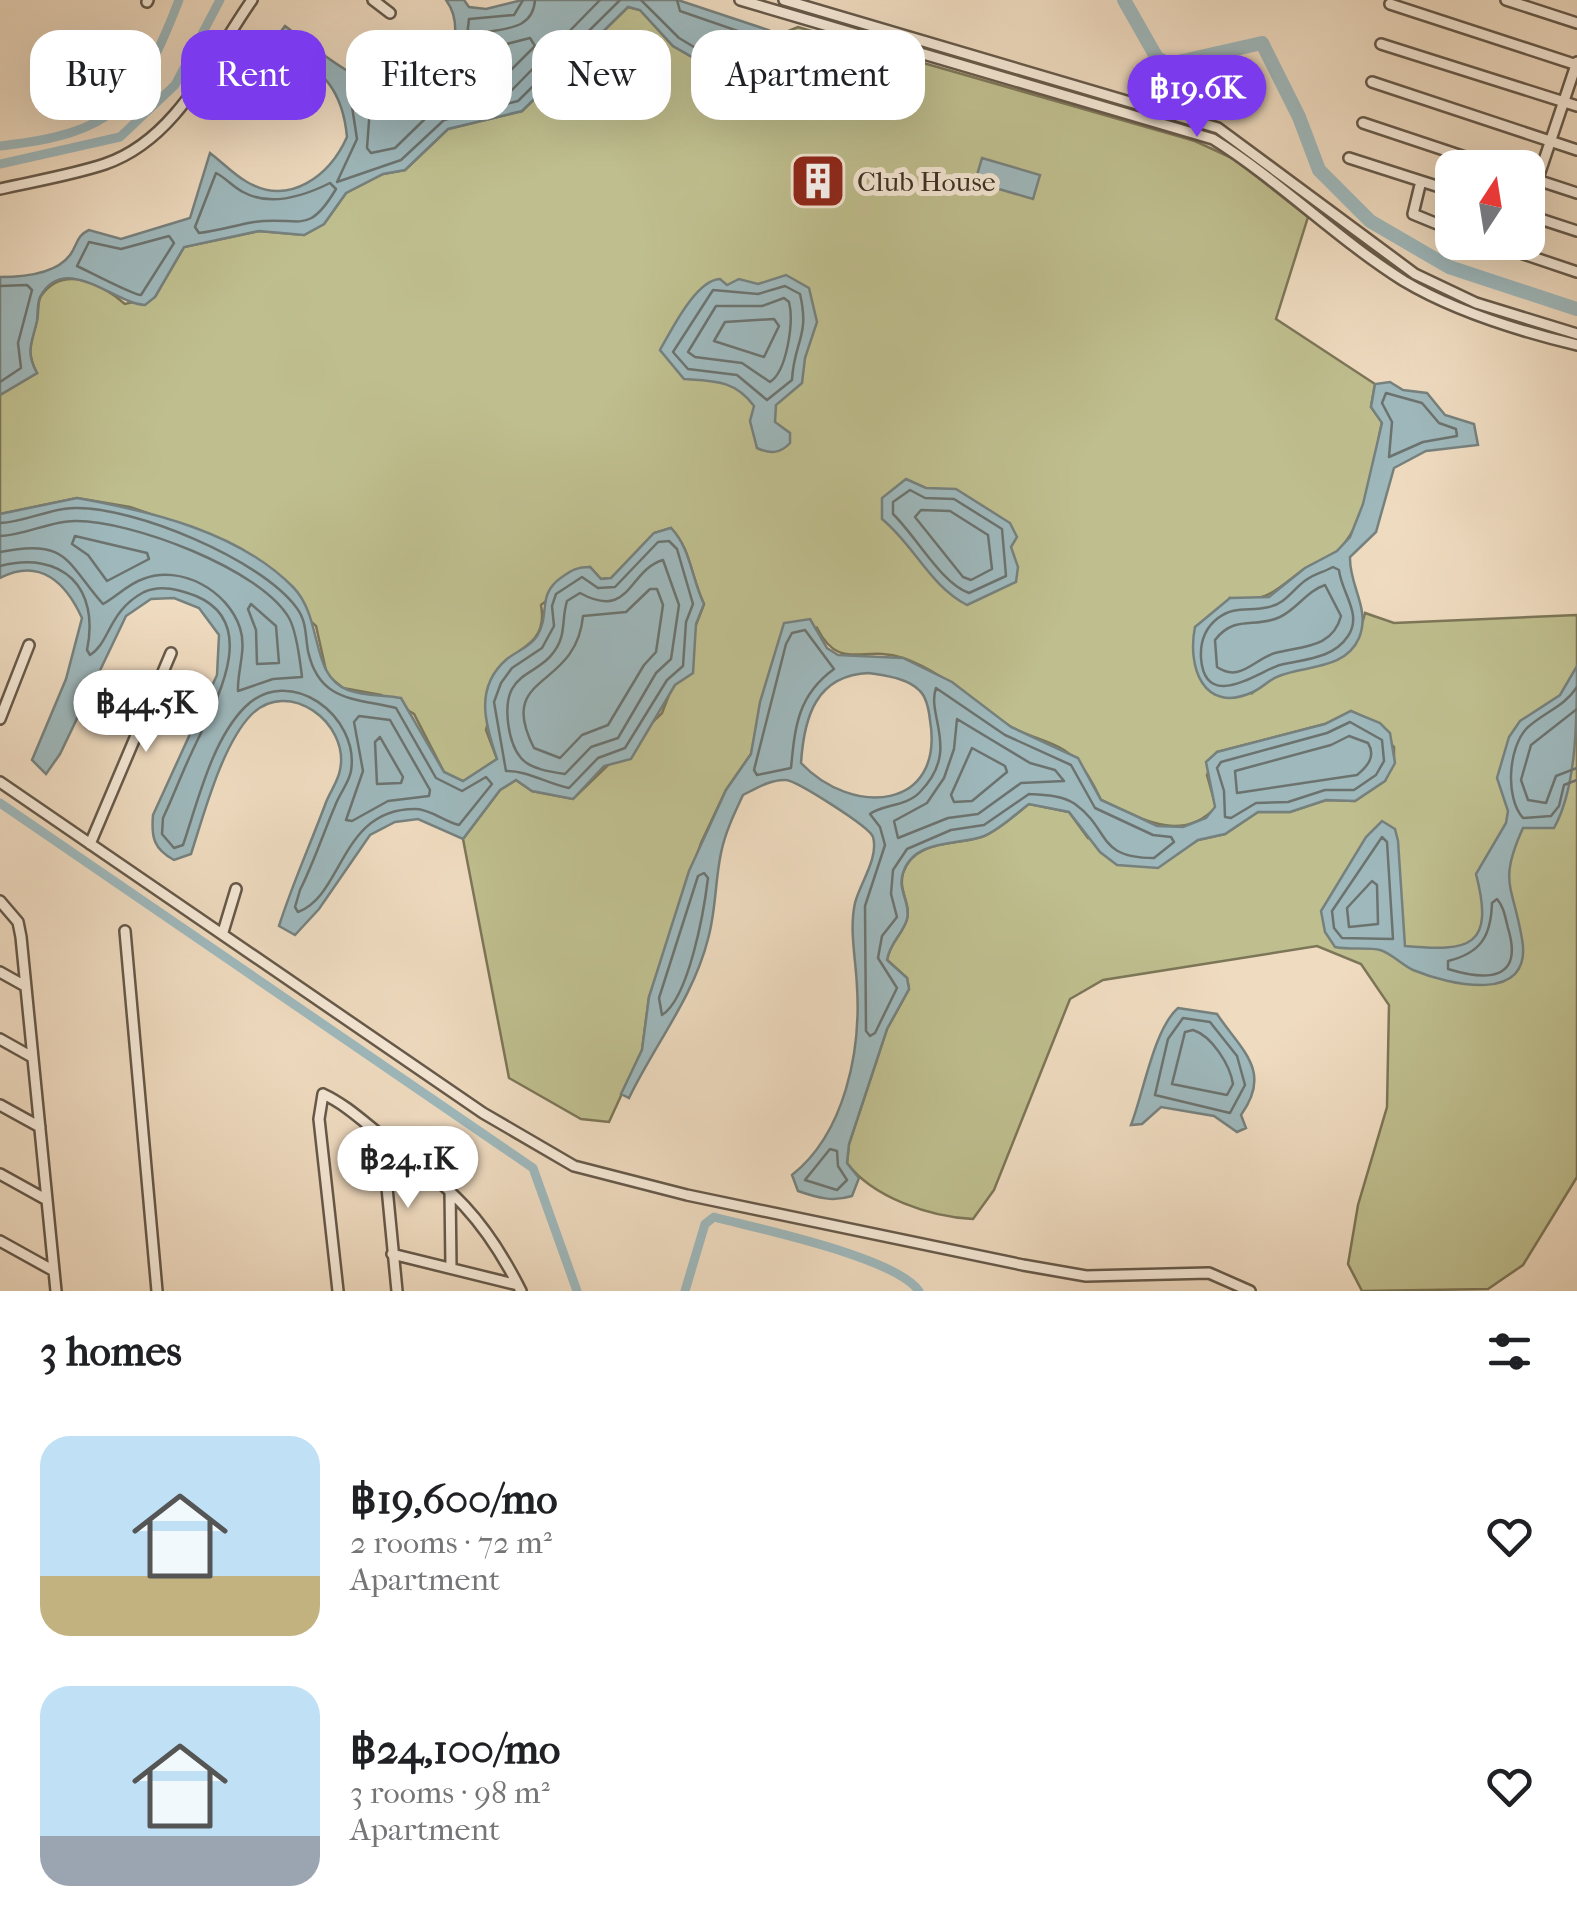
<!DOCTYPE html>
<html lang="en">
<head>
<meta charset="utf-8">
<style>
	:root { --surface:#fff; --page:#f6f6f6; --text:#202124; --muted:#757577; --accent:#7c3aed }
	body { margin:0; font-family:"IM FELL French Canon",serif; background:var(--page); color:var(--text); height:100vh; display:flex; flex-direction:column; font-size:38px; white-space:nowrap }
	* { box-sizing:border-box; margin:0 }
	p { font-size:32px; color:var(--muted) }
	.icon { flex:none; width:55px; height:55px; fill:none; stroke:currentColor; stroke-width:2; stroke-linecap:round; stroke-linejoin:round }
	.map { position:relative; height:1291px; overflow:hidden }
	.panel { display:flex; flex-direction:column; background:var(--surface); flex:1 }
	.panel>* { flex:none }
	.guide { position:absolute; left:30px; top:30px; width:1000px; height:90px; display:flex; gap:20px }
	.needle { width:65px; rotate:12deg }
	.buttons { position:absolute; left:1435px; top:150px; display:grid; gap:20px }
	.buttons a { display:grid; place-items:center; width:110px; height:110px; border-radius:20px; background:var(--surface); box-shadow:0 10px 40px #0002; font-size:50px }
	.price { position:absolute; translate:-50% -85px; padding:0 22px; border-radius:35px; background:#fff; color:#222; font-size:32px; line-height:65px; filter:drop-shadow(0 2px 5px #0008) }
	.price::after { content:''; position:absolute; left:50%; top:60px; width:30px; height:22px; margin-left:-15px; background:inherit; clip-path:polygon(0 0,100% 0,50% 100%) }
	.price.current { background:var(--accent); color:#fff }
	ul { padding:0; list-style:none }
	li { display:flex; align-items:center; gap:30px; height:250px; padding:0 40px }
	li span { display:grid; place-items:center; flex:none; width:280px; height:200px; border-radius:30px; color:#555 }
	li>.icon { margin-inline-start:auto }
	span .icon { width:120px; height:120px; fill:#fffc; stroke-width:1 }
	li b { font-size:42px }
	h2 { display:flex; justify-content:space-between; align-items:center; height:120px; padding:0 40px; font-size:42px }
	.chip { padding:0 35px; border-radius:30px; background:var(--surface); box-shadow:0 10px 40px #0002; font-size:35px; line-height:90px }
	.chip.current { background:var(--accent); color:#fff }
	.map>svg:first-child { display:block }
	.green { fill:#bfbe8e; stroke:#7c7658; stroke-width:2.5 }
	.water { fill:#9eb8bc; stroke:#76817e; stroke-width:2.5; fill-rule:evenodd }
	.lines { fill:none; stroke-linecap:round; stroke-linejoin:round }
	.shore { stroke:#6c736f; stroke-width:2.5 }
	.canal { stroke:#9eb8bc; stroke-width:9 }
	.river { stroke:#9eb8bc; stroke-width:14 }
	.minor-casing { stroke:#66594a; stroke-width:14 }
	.minor { stroke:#f5e8d6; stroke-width:9 }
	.labels { text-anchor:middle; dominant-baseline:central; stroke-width:10; stroke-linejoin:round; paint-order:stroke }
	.poi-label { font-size:28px; fill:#392e22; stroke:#f5e8d6; text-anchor:start }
</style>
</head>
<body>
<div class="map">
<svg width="1577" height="1291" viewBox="0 0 1577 1291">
	<rect width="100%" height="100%" fill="#efdbc0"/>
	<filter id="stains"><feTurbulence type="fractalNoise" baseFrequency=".002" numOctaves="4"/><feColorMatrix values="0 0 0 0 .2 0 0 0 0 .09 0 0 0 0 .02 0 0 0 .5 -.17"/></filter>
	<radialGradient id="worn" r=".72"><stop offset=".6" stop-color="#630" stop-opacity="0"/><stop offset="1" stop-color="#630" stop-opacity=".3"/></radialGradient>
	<path class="green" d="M 628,7 L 640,10 L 673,46 L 713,69 L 740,99 L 778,53 L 778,35 L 798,27 L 1195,141 L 1234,159 L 1308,217 L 1276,319 L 1375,384 L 1371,407 L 1382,422 C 1373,463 1368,526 1334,554 C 1324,562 1310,564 1300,572 C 1271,594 1269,601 1230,598 L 1252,693 C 1260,687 1270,679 1280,675 C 1325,658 1351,671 1365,613 L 1394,623 L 1577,615 L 1577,1177 L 1523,1265 L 1488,1289 L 1362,1291 L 1348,1264 L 1358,1205 L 1387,1107 L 1389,1005 L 1361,964 L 1317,946 L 1103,980 L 1070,999 L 994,1190 L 973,1219 C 931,1217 873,1198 847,1163 L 849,1144 L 887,1029 L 909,989 L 907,978 L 887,960 C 890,942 903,934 907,919 C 911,903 898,891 903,873 C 914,838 959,846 984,836 C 1000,829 1015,815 1029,804 L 1069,812 L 1088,838 L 1181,851 L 1198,840 L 1225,834 L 1258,812 L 1290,812 L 1326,800 L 1355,801 L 1385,781 L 1394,763 L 1394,747 L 1364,717 L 1351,711 L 1325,724 L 1217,752 L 1207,775 L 1216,807 C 1181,845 1138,817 1101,800 C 1092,781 1082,762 1064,750 C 1048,740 1025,736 1008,725 C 973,702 943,672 903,658 C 863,644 840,673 817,628 L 756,731 L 751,754 L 726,790 L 701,843 L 649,997 L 642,1050 L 609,1122 L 581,1119 L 509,1078 L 463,839 L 500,790 L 516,780 L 532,791 L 573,799 L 662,713 L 704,604 C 691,577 691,549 671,528 L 654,533 L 611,578 L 601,579 L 590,567 L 541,605 C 547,636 529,645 505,661 L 486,730 L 497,759 L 463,782 L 444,772 L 414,714 L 381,695 L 343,688 L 327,675 L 316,626 L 209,534 L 130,507 L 77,498 L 0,514 L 0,395 L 37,373 C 25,351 32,342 37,320 C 39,313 37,302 41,296 C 64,263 103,285 125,304 L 155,297 L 184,247 L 259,231 L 304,235 L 324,224 L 346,193 L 383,174 L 405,170 L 448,129 L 522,111 Z"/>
	<path class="water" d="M 446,0 L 464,0 L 469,7 L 486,9 L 522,0 L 678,0 L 768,30 L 778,35 L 775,70 L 764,93 L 740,99 L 713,69 L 673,46 L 640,10 L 628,7 L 522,111 L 448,129 L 405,170 L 383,174 L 346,193 L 324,224 L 304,235 L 259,231 L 184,247 L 155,297 L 145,305 C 115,304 65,251 40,297 C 37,303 38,314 37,321 C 32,343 25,351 37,373 L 0,395 L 0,277 C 22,277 56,274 70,255 C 78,244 76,236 89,230 L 121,239 L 190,218 L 210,153 C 222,162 234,175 247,182 C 290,207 330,175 347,137 C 342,82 317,70 276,38 L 285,26 C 319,51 351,80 392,89 C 440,100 472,35 446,0 Z
		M 982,158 L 1040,175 L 1033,199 L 975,182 Z
		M 786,275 L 809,288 L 817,322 L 805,358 L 802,383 L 776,405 L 775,422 L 790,433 L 790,443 C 780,454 770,454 757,448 L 750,421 L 754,406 C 735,380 714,381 684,379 L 660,350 C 672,329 696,280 720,279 L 727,285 L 739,279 L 758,284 Z
		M 1390,382 L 1403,390 L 1427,393 L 1445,415 L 1474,424 L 1478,445 L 1426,451 L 1394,468 L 1376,532 L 1350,557 C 1349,586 1371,609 1359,638 C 1345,670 1306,665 1279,676 C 1270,679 1262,688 1253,692 C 1203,715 1187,666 1195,627 L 1230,598 L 1269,597 L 1305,568 L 1337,551 L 1350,537 L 1363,504 L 1382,423 L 1371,407 L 1375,384 Z
		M 906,479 L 926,488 L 956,489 L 1010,523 L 1017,537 L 1011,547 L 1018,567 L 1016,582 L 967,605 C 930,586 914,545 882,519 L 882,498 Z
		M 77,498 C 150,511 239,532 293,587 C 324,619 309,675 348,690 C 364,696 383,695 401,698 L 444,772 L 463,781 L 497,759 C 485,724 474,687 507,659 C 517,651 530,647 537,636 C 551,613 536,595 562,577 C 572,570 577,567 590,567 L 601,579 L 611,578 L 654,533 L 671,528 C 691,549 691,577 704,604 L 696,624 L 693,673 L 675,685 L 631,759 L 604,766 L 573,799 L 532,791 L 516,780 L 500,790 L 463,839 L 418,819 L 395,822 L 370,835 L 319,909 L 295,935 L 279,926 C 292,885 310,845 325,805 C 329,793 338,782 340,770 C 350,723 288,677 251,715 C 222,745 204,814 191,854 L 174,860 C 154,849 151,838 153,815 L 217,675 L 219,635 L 199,608 L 174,598 L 151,599 L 126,616 L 60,754 L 46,774 L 32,760 L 66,679 L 82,618 C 66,583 40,557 0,578 L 0,514 Z
		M 810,619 L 827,648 L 838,655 L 903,658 L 952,682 L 1011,727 L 1078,758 L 1101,800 L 1134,815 L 1157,826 L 1183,827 L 1206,818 L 1215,807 L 1206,762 L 1217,752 L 1325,724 L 1351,711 L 1380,723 L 1390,733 L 1395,763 L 1385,781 L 1355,801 L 1326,800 L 1290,812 L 1258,812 L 1225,834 L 1198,840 L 1158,868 L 1117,865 L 1100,852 L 1069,812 L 1029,804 C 1015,814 1001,829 984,836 C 959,846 914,838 903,873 C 897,890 911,903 907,919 C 903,934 890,942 887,960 L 907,978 L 909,989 L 887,1029 L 849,1144 L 847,1163 L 859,1178 L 852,1196 C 833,1202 818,1198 798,1191 L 792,1175 C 845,1133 861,1051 857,987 C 856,960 849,930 855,903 C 860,883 879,858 873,837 C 870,827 797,781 786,780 C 771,779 755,789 743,795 C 734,814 725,833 721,853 C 715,881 716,911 708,939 C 693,998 655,1044 629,1098 L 621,1094 L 642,1050 L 649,997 L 689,871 L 726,790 L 751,754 L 760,702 L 784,623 ZM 869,673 C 886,676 908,678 920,691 C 927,698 929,711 930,720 C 945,811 852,817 801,763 C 804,717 816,675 869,673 Z
		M 1577,666 C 1577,718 1577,787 1554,828 L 1523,828 C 1498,883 1513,885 1522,939 C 1534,1005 1449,985 1413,970 C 1402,965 1391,953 1380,950 C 1371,947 1348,950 1335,947 L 1325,932 L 1321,911 L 1366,837 L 1382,821 L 1395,829 L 1398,841 L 1405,946 C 1470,952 1495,947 1476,874 L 1506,823 L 1508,811 L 1497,778 L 1509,737 L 1520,721 L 1560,695 Z
		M 1178,1008 L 1217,1014 C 1241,1050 1273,1071 1241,1115 L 1246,1128 L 1237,1132 L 1214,1116 L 1161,1107 L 1142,1124 L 1131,1125 C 1144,1091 1154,1029 1178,1008 Z"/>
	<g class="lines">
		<path class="shore" d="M 523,0 L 514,15 L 469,19 L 465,54 L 429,93 L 397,101 L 349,87 L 357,139 L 337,182 L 401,160 L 444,120 L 518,101 L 620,0
			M 535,0 C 533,30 505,28 482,33 L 475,61 L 444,97 L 445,104 L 512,90 L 600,0
			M 641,0 L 679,38 L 719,62 L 743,88 L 756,86 L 766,67 L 767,41 L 680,11 L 677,0
			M 530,38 L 535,46 L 506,75 L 487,76 L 495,47 Z
			M 370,108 L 399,114 L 426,108 L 431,113 L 395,148 L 371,153 L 367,148 Z
			M 216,173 C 226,178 233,187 243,192 C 270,207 304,196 330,183 L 336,189 C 307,238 299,215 254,222 C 236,225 218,231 199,233 L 195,227 Z
			M 169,236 L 174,243 L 141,295 C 133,295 88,271 77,266 L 89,242 L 121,249 Z
			M 0,286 L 27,285 L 32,290 L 18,343 L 21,368 L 0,382
			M 785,286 L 800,294 C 810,337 794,341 792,380 L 767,400 L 737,375 L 688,369 L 673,352 L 713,290 L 758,294 Z
			M 784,298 L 789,302 C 794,322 787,371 770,382 L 742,363 L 695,357 L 688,352 L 716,306 L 762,306 Z
			M 774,319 L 779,326 L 764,357 L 714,341 L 725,322 Z
			M 1386,393 L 1422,403 L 1439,423 L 1456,429 L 1457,436 L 1423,442 L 1389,457 L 1392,422 L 1382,403 Z
			M 910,490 L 925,498 L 954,499 L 1002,529 L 1006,576 L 969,593 C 941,583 916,536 893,514 L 893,502 Z
			M 921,510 L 950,511 L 988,535 L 992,569 L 971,580 L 963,577 L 915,517 Z
			M 0,523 C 26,522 50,508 75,508 C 135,507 260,559 296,607 C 307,621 305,635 308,651 C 319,702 355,698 396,708 L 436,778 L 462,791 L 486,777 L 492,784 L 459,825 C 445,822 430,809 416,809 C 340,808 344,895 298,912 L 295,907 L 300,890 C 314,862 323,834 335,806 C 339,794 349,783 351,771 C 360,716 289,663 245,707 C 212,740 198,801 183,845 L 174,848 L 162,834 L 163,818 C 173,797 181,775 191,754 C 210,711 265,625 196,596 C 180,590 161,584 144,592 C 108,611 110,643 90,655 L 87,650 C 100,588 63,550 0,566
			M 0,536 C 26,535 50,521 75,521 C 130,520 261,569 289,618 C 297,632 300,661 302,677 L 273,679 L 238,691 C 237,671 247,649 240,628 C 228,591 181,564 143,579 C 128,584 116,597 103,604 C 66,562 68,538 0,552
			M 75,536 L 147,553 L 149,559 L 107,581 L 88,555 L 72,544 Z
			M 669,541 L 677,549 L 693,604 L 686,622 L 683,666 L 667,680 L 625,748 L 598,758 L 569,788 C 548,784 526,770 506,771 L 494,702 L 501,683 L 512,668 L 542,648 L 554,626 L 552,606 L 556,594 L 582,577 L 598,588 L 615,587 L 658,542 Z
			M 663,560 L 679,605 L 671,659 L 656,673 L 618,738 L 591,747 L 565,774 C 551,772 530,769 521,758 C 508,743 503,706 512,689 C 521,672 542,669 553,653 C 567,635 561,621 567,601 L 580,593 C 631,621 628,570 663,560 Z
			M 1333,567 L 1339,570 C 1341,592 1363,614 1348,636 C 1333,659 1304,659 1280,665 C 1259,671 1205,713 1201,658 C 1200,641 1205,628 1218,618 C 1235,605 1250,612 1269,607 C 1285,604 1293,589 1306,580 C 1314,574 1324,572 1333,567 Z
			M 1325,585 L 1341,616 C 1333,648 1302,646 1275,653 C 1254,659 1240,683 1217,667 L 1215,640 C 1235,614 1255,629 1280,617 C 1297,609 1307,591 1325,585 Z
			M 650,589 L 657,589 L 663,605 L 656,652 L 644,665 L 608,725 L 582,735 L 560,758 L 534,748 C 495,672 576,691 583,616 L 626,612 Z
			M 251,604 L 276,626 L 279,663 L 257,664 L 256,630 L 248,609 Z
			M 805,630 L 834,669 C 798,695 795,726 791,768 L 757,775 L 754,770 L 786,644 L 792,633 Z
			M 1577,687 C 1564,707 1544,712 1527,728 C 1508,748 1505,798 1523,818 L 1551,816 L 1559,806 L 1564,785 L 1577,780
			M 936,688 L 1005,735 L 1071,765 L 1095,808 L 1153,835 L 1171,837 L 1174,842 L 1154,858 C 1096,858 1111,830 1075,804 C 1062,795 1044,795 1029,794 L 984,825 L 951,830 L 907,849 L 893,870 L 891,894 L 897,917 L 882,936 L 878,958 L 897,988 L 875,1033 L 870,1036 L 866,1031 L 865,906 L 885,845 L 880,827 L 870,814 C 883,804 906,807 920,792 C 961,750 926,716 936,688 Z
			M 1577,709 L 1531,745 L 1521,780 L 1528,800 L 1546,803 L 1556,776 L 1577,768
			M 359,716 L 390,720 L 430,790 L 429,796 L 388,801 L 352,821 L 346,820 L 363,771 L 354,722 Z
			M 957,719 L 1030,763 L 1055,770 L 1064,781 L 1021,783 L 978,814 L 948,818 L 898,838 L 894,821 L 927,803 L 944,778 L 954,749 Z
			M 1350,722 L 1382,740 L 1384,761 L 1376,775 L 1354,790 L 1325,790 L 1288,802 L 1256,803 L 1231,818 L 1225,817 L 1224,791 L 1217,768 L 1221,762 L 1327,733 Z
			M 1349,736 L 1368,743 C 1376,756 1368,766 1357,775 L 1237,793 L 1235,771 L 1331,745 Z
			M 380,737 L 403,777 L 401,783 L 377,784 L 375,742 Z
			M 972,748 L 1005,766 L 1007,772 L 972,801 L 954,802 L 951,795 Z
			M 1382,837 L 1387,842 L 1393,939 L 1342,938 L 1334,928 L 1332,911 Z
			M 704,873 L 708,878 C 704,911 689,998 662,1015 L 659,998 L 698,876 Z
			M 1372,881 L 1377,885 L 1378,924 L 1349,927 L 1347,908 Z
			M 1497,899 C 1504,907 1505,917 1508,928 C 1524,981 1487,981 1448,969 L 1448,961 C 1481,953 1491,936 1492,903 Z
			M 1183,1018 L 1210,1022 L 1237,1056 L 1245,1085 L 1230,1113 L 1155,1095 L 1168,1039 Z
			M 1193,1030 C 1212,1036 1230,1065 1233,1084 L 1227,1095 L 1172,1084 L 1185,1032 Z
			M 830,1149 L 837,1151 L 838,1166 L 847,1180 L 837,1190 L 805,1180 Z"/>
		<path class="canal" d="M 0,146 C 115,133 138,106 179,0
			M 0,164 L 120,137 L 175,85 L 220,0
			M 0,803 L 533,1168 L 577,1291
			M 685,1291 L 705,1224 L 714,1217 C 759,1229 895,1257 919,1291"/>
		<path class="river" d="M 1124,0 L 1157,58 L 1169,64 L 1262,43 L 1299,117 L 1319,170 L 1370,221 L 1449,267 L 1577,309"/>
		<g class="minor-casing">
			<path id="minor" d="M 373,0 L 390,13
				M 740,0 L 1213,139 C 1280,181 1337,239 1404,281 C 1456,312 1519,331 1577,345
				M 784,0 L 1218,128 L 1415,274 L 1476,303 L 1577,334
				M 1506,0 L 1577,23
				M 147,2 L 148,0
				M 1390,4 L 1577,65
				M 1381,44 L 1577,106
				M 1372,82 L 1577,150
				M 1363,123 L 1498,168
				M 1349,158 L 1452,191
				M 1528,177 L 1577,193
				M 1421,181 L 1413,214 L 1452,230
				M 0,189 C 35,181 72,175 105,164 C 178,139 211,58 252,0
				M 1528,208 L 1577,62
				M 1528,215 L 1577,231
				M 1488,242 L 1577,272
				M 0,719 L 29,645
				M 0,782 L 483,1113 L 574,1166 L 687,1195 L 1023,1265 L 1086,1276 L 1209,1273 L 1250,1291
				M 90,844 L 171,653
				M 0,901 L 18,922 L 21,937 L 56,1291
				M 125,931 L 157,1291
				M 223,932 L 236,889
				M 0,972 L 25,986
				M 0,1039 L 32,1057
				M 0,1105 L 40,1127
				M 382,1136 L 397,1291
				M 0,1174 L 47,1200
				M 450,1188 L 451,1268
				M 0,1241 L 54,1271
				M 392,1254 L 518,1285
				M 338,1291 L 319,1119 L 323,1094 C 347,1105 366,1124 387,1140 C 452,1189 484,1217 521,1291"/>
		</g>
		<use href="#minor" class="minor"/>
	</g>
	<defs>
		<g id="building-square" transform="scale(2.875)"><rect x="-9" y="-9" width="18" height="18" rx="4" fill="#8f2418" stroke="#f5e8d6"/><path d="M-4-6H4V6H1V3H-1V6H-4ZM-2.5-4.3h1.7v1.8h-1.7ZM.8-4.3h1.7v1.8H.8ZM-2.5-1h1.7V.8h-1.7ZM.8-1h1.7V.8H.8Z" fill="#fff"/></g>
	</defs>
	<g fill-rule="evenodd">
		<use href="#building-square" x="818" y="181"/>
	</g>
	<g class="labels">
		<g class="poi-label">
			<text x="857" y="181">Club House</text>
		</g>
	</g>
	<rect width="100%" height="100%" filter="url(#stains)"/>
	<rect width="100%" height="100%" fill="url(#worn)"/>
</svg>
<div class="buttons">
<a><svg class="needle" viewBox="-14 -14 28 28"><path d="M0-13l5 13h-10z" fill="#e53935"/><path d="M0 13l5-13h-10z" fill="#757577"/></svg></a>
</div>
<b class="price current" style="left:1197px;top:140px">฿19.6K</b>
<b class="price" style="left:146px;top:755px">฿44.5K</b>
<b class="price" style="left:408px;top:1211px">฿24.1K</b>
<div class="guide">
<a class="chip">Buy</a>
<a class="chip current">Rent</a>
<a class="chip">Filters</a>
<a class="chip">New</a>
<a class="chip">Apartment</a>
</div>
</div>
<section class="panel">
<h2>3 homes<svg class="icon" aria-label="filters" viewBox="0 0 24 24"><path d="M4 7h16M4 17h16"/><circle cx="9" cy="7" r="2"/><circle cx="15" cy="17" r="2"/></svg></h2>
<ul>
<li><span style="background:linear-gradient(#bfe0f5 70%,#c2b280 0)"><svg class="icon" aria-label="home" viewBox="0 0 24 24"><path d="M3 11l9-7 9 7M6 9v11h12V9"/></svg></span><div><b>฿19,600/mo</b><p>2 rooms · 72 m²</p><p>Apartment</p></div><svg class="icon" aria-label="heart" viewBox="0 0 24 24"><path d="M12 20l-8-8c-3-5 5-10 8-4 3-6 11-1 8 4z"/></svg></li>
<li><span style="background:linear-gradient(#bfe0f5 75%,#9aa5b1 0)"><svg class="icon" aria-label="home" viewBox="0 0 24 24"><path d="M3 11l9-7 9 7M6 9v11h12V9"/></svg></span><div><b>฿24,100/mo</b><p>3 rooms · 98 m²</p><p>Apartment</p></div><svg class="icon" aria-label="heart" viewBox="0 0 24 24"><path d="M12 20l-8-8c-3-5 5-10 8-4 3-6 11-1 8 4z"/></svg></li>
</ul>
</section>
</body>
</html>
